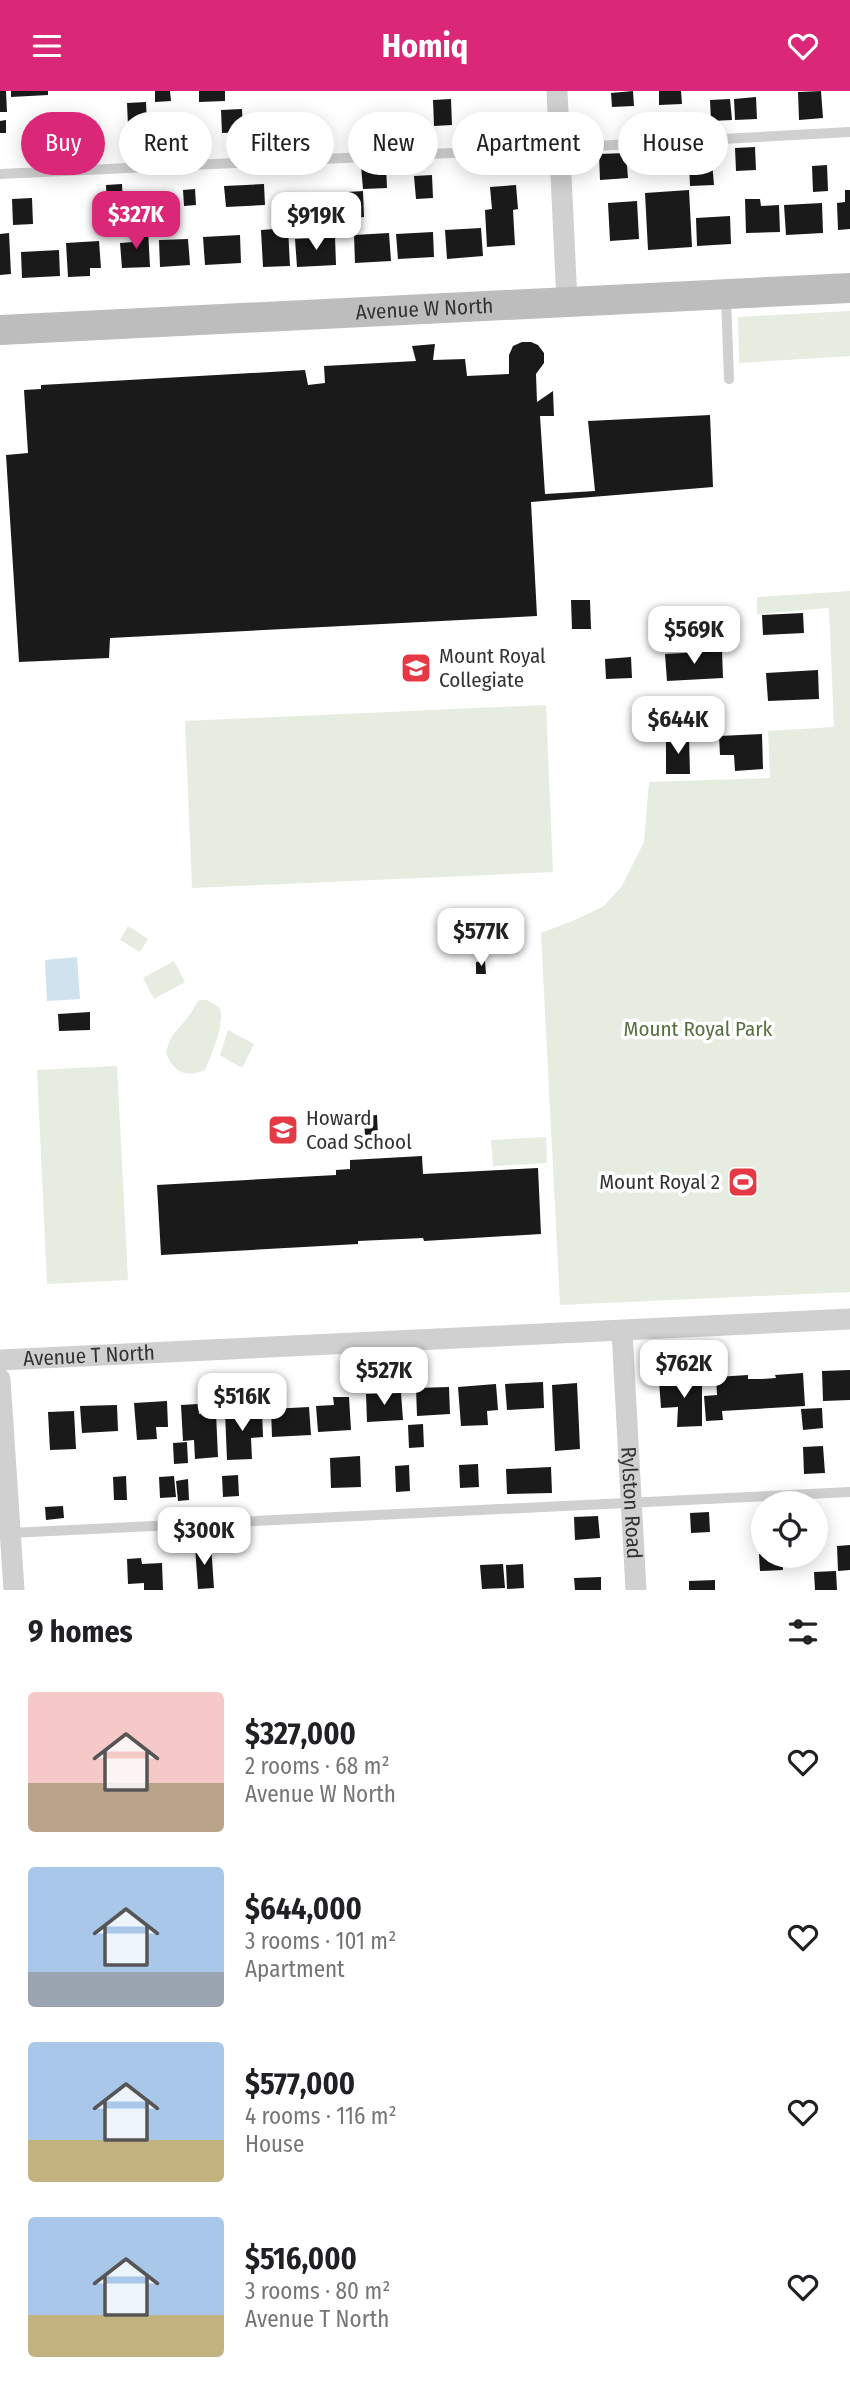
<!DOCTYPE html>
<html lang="en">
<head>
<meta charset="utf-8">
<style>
	:root { --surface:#fff; --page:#f6f6f6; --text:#202124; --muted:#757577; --accent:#db2777 }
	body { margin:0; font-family:"Fira Sans Condensed",sans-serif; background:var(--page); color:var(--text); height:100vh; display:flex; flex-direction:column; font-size:26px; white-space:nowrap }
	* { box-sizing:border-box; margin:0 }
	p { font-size:23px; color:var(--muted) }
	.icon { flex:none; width:38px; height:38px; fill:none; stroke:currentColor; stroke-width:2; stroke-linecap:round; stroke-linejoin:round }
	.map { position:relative; height:1499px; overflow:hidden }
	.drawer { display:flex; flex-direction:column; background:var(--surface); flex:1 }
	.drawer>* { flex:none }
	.guide { position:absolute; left:21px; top:21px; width:808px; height:63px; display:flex; gap:14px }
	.tools { position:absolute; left:751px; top:1400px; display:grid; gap:14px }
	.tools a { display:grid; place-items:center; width:77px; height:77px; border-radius:50%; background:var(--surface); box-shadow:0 4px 18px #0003; font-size:35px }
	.price { position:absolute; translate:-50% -60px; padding:0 16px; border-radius:14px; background:#fff; color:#222; font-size:23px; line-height:46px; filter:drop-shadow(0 2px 4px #0008) }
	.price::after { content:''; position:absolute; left:50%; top:42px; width:21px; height:16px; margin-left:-10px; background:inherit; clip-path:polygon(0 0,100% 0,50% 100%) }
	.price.selected { background:var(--accent); color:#fff }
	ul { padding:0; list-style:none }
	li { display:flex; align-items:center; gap:21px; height:175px; padding:0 28px }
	li span { display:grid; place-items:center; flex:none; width:196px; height:140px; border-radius:7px; color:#555 }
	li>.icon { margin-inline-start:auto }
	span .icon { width:84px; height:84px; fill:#fffc; stroke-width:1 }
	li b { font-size:30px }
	h2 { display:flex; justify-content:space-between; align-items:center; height:84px; padding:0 28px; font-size:30px }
	.pill { padding:0 24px; border-radius:32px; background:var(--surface); box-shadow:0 4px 18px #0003; font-size:24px; line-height:63px }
	.pill.selected { background:var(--accent); color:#fff }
	header { display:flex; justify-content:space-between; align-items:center; height:91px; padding:0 28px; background:var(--accent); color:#fff; font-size:32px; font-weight:700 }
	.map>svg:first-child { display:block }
	.green { fill:#e6ecdf }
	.water { fill:#cfe2ee }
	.building { fill:#1a1a1a }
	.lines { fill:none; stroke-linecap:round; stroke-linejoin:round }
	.lane { stroke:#d0d0d0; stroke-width:10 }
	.street { stroke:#d0d0d0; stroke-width:21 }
	.secondary { stroke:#bdbdbd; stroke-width:30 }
	.labels { text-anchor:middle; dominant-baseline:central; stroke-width:7; stroke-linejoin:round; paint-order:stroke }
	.street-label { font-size:21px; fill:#333; stroke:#fff }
	.poi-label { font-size:21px; fill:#333; stroke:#fff; text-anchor:start }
	.park-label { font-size:21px; fill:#56703f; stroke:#fff }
</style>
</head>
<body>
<header><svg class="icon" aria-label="menu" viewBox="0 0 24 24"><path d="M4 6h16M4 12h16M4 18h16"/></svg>Homiq<svg class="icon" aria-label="heart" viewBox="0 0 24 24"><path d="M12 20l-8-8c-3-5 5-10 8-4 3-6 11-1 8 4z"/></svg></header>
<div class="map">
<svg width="850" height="1499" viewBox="0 0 850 1499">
	<rect width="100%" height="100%" fill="#fff"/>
	<path class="green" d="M 850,220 L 850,265 L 739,272 L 738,226 Z
		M 850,500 L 850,1201 L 560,1214 L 541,842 L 575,829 L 604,815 L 622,795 L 644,751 L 649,691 L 770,687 L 768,640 L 834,636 L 829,517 L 757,523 L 757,506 Z
		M 546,614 L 553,781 L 192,797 L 185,630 Z
		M 128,835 L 148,848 L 140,861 L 120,849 Z
		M 174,870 L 185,891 L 154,908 L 143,887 Z
		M 200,909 L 207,909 L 220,917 C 225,932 212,963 205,979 C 186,987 174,982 166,962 C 172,938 178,941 190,923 C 194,918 194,914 200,909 Z
		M 228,939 L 254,953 L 242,977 L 220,964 Z
		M 117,975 L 128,1189 L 47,1193 L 37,979 Z
		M 546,1046 L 547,1072 L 493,1075 L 491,1049 Z"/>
	<path class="water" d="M 77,866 L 80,908 L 47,910 L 45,869 Z"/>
	<path class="building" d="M 0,0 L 6,0 L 7,21 L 0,21 Z
		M 11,0 L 48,0 L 48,4 L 11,6 Z
		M 155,0 L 170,0 L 171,10 L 155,11 Z
		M 199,0 L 225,0 L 225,10 L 199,11 Z
		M 633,0 L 634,15 L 612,16 L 611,2 Z
		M 659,0 L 681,0 L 682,13 L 659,14 Z
		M 821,0 L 823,27 L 799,29 L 798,1 Z
		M 756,6 L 757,28 L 735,29 L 734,8 Z
		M 451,8 L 452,34 L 434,35 L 433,9 Z
		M 730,8 L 732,29 L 711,30 L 710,9 Z
		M 146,11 L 147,34 L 128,35 L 127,12 Z
		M 242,18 L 243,41 L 222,42 L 221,19 Z
		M 269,26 L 271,54 L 247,55 L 244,27 Z
		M 6,29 L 6,42 L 0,42 L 0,30 Z
		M 195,29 L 196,56 L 171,57 L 170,31 Z
		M 100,39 L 101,59 L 90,59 L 89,40 Z
		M 84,41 L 85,63 L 61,65 L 60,42 Z
		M 755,56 L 756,79 L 736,80 L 735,57 Z
		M 626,62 L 628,87 L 600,89 L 599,63 Z
		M 712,70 L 714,94 L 690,95 L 689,71 Z
		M 386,74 L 387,97 L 363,98 L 361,75 Z
		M 827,74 L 828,100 L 813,101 L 812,75 Z
		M 432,84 L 433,107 L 416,108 L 414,85 Z
		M 122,93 L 123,115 L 107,116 L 106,94 Z
		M 264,93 L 265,114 L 226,116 L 224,95 Z
		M 516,94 L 518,118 L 513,119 L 515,154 L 487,156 L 485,119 L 492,118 L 490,96 Z
		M 195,98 L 196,114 L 184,115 L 183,99 Z
		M 689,99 L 692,156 L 648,159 L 645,102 Z
		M 845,99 L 850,99 L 850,138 L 838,139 L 837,112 L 845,111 Z
		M 363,100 L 364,126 L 349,127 L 347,101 Z
		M 32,107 L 33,133 L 13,134 L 12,108 Z
		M 745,108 L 760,108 L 761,115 L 779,114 L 780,141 L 746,142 Z
		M 637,110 L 639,148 L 610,150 L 608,112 Z
		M 822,112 L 823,142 L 786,144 L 784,114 Z
		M 730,125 L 731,153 L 697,155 L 696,127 Z
		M 288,137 L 290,175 L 263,176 L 261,139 Z
		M 481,137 L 483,165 L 447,168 L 445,139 Z
		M 148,138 L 150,176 L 122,177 L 120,152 L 133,151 L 132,139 Z
		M 433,141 L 434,166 L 398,168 L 396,143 Z
		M 9,142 L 11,183 L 0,184 L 0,143 Z
		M 389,142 L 391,170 L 355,172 L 354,144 Z
		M 240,144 L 241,172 L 205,174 L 203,146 Z
		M 335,146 L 336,174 L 297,176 L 295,148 Z
		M 188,148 L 190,174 L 160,176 L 159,149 Z
		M 99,150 L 101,177 L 90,177 L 90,185 L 68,186 L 66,152 Z
		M 59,159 L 60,185 L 22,187 L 21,161 Z
		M 522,251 L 531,251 L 538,254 L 544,262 L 544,272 L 536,283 L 537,311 L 553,300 L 554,325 L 540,325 L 545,403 L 595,400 L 588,330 L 710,324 L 713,396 L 531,411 L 537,525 L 110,547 L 109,567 L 19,571 L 6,364 L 28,362 L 24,299 L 41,298 L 41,294 L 305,279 L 308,294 L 325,292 L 324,275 L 416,270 L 412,255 L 435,253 L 433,269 L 465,268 L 467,285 L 509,283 L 509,264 L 513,255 Z
		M 571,509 L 590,509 L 591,538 L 572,538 Z
		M 803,522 L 804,542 L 763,544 L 762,524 Z
		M 722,560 L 723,587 L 667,590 L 665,563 Z
		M 631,566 L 632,587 L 606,588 L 605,568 Z
		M 818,579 L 819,608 L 768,610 L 766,582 Z
		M 762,643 L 763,678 L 735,680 L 734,664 L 720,664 L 719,645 Z
		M 666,647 L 689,647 L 690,683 L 666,683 Z
		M 485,870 L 486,883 L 476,883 L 476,871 Z
		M 90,921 L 90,939 L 59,940 L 58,923 Z
		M 377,1024 L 378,1045 L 365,1046 L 364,1025 Z
		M 422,1065 L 423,1083 L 538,1077 L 541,1143 L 424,1150 L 423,1147 L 358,1150 L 358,1153 L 161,1164 L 157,1094 L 336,1084 L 336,1079 L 350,1078 L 350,1069 Z
		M 850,1279 L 850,1309 L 823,1310 L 822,1280 Z
		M 803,1282 L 805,1315 L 722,1320 L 723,1329 L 706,1330 L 704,1305 L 717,1304 L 716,1286 L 748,1284 L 748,1288 L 762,1288 L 776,1287 L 775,1284 Z
		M 702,1287 L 702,1335 L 677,1336 L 678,1316 L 661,1317 L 659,1290 Z
		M 543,1291 L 544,1317 L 507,1319 L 505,1293 Z
		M 577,1292 L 580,1358 L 555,1360 L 552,1294 Z
		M 496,1293 L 498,1319 L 487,1320 L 488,1334 L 461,1335 L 458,1296 Z
		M 449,1296 L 450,1323 L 417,1325 L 416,1297 Z
		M 401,1302 L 403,1329 L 367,1331 L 366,1303 Z
		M 333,1306 L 349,1306 L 351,1339 L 318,1341 L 316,1315 L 334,1314 Z
		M 167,1310 L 168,1336 L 156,1336 L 157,1348 L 137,1349 L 134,1312 Z
		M 198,1313 L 199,1323 L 216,1322 L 218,1366 L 195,1368 L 194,1349 L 183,1350 L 181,1314 Z
		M 117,1314 L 118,1340 L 82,1342 L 80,1315 Z
		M 309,1316 L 311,1344 L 272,1346 L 271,1318 Z
		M 822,1317 L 823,1337 L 803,1339 L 801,1318 Z
		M 262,1319 L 263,1346 L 251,1347 L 252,1368 L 227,1369 L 225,1321 Z
		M 74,1320 L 76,1358 L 50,1359 L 48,1321 Z
		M 423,1333 L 424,1356 L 409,1357 L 408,1334 Z
		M 187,1351 L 188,1372 L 174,1373 L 173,1352 Z
		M 823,1355 L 825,1382 L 804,1383 L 803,1356 Z
		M 360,1365 L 361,1396 L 331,1397 L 330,1367 Z
		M 478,1373 L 479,1396 L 460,1397 L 459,1374 Z
		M 409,1374 L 410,1400 L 396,1401 L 395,1375 Z
		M 551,1376 L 552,1402 L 507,1403 L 506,1378 Z
		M 238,1384 L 239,1405 L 223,1406 L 222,1385 Z
		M 126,1385 L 127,1409 L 114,1409 L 113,1386 Z
		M 174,1385 L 176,1406 L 160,1407 L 159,1386 Z
		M 188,1388 L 189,1409 L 178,1410 L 176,1390 Z
		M 63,1415 L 64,1427 L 46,1429 L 45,1416 Z
		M 709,1421 L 710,1441 L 691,1442 L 690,1422 Z
		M 598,1425 L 600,1447 L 575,1449 L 574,1426 Z
		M 211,1454 L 214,1497 L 198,1498 L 195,1455 Z
		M 850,1454 L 850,1479 L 838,1480 L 837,1455 Z
		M 759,1463 L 782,1465 L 783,1479 L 760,1480 Z
		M 141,1467 L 142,1473 L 162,1472 L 163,1499 L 144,1499 L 144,1492 L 128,1493 L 127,1468 Z
		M 503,1473 L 505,1497 L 482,1498 L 480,1474 Z
		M 523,1473 L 524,1497 L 507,1498 L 506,1474 Z
		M 836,1480 L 837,1499 L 815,1499 L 814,1481 Z
		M 601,1486 L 601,1499 L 575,1499 L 574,1487 Z
		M 715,1489 L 715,1499 L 689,1499 L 689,1490 Z"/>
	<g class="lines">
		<path class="lane" d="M 0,83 L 559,57 L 850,41
			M 726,206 L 729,288
			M 10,1442 L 850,1401"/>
		<g class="street">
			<path d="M 557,0 L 567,211"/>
			<path id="s1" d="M 622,1240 L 636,1499"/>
			<path id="s2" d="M 0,1269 L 850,1228"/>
			<path d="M 0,1288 L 14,1499"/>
		</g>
		<path class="secondary" id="s3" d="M 0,239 L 850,197"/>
	</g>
	<defs>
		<g id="school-square" transform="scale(1.575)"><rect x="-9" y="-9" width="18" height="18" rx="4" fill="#e63946" stroke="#fff"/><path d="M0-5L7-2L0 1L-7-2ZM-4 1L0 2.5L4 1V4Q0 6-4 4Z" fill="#fff"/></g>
		<g id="stadium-square" transform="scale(1.575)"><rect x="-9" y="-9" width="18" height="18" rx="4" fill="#e63946" stroke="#fff"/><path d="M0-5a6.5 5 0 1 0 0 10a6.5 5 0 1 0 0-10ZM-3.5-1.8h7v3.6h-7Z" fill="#fff"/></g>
	</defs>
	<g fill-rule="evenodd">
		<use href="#school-square" x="416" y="577"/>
		<use href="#school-square" x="283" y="1039"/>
		<use href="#stadium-square" x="743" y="1091"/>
	</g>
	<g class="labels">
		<g class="street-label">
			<text stroke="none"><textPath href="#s3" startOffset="425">Avenue W North</textPath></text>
			<text stroke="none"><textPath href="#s2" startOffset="89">Avenue T North</textPath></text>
			<text stroke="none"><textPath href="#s1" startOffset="172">Rylston Road</textPath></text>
		</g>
		<g class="poi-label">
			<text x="439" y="565">Mount Royal<tspan x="439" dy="24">Collegiate</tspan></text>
			<text x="306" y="1027">Howard<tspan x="306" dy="24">Coad School</tspan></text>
			<text x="720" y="1091" text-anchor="end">Mount Royal 2</text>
		</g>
		<g class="park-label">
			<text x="698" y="938">Mount Royal Park</text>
		</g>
	</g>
</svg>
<div class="tools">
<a><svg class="icon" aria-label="locate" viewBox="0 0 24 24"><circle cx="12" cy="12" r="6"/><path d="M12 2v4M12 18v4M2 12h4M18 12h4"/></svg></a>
</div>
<b class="price selected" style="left:136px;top:160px">$327K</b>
<b class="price" style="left:316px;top:161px">$919K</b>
<b class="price" style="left:694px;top:575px">$569K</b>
<b class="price" style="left:678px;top:665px">$644K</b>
<b class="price" style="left:481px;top:877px">$577K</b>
<b class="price" style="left:684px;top:1309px">$762K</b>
<b class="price" style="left:384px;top:1316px">$527K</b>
<b class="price" style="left:242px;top:1342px">$516K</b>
<b class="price" style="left:204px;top:1476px">$300K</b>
<div class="guide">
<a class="pill selected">Buy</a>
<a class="pill">Rent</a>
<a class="pill">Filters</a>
<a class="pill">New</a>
<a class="pill">Apartment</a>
<a class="pill">House</a>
</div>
</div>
<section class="drawer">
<h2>9 homes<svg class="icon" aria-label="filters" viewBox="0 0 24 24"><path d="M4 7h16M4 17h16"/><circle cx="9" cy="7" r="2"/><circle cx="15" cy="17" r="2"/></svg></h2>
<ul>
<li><span style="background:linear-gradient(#f6c9c9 65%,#b9a48a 0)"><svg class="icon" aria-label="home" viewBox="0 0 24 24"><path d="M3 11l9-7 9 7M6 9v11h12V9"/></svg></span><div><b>$327,000</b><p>2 rooms · 68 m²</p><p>Avenue W North</p></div><svg class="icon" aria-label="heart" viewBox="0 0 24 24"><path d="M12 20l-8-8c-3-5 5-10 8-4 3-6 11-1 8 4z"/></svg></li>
<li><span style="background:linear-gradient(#a9c7e8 75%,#9aa5b1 0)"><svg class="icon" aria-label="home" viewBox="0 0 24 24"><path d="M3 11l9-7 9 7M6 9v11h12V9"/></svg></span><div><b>$644,000</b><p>3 rooms · 101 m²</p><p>Apartment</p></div><svg class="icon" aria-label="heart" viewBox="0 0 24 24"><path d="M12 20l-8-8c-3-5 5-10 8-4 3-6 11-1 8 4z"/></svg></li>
<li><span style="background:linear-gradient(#a9c7e8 70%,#c2b280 0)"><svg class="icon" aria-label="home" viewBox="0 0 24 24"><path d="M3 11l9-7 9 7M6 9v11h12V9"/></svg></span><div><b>$577,000</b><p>4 rooms · 116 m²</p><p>House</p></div><svg class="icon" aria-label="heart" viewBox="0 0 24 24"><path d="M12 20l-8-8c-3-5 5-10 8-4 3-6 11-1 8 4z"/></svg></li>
<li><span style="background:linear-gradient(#a9c7e8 70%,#c2b280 0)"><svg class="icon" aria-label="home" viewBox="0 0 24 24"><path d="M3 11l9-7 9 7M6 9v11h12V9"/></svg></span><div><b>$516,000</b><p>3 rooms · 80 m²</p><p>Avenue T North</p></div><svg class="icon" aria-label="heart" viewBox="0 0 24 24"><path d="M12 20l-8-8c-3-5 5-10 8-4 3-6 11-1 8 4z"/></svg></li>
</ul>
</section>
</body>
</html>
